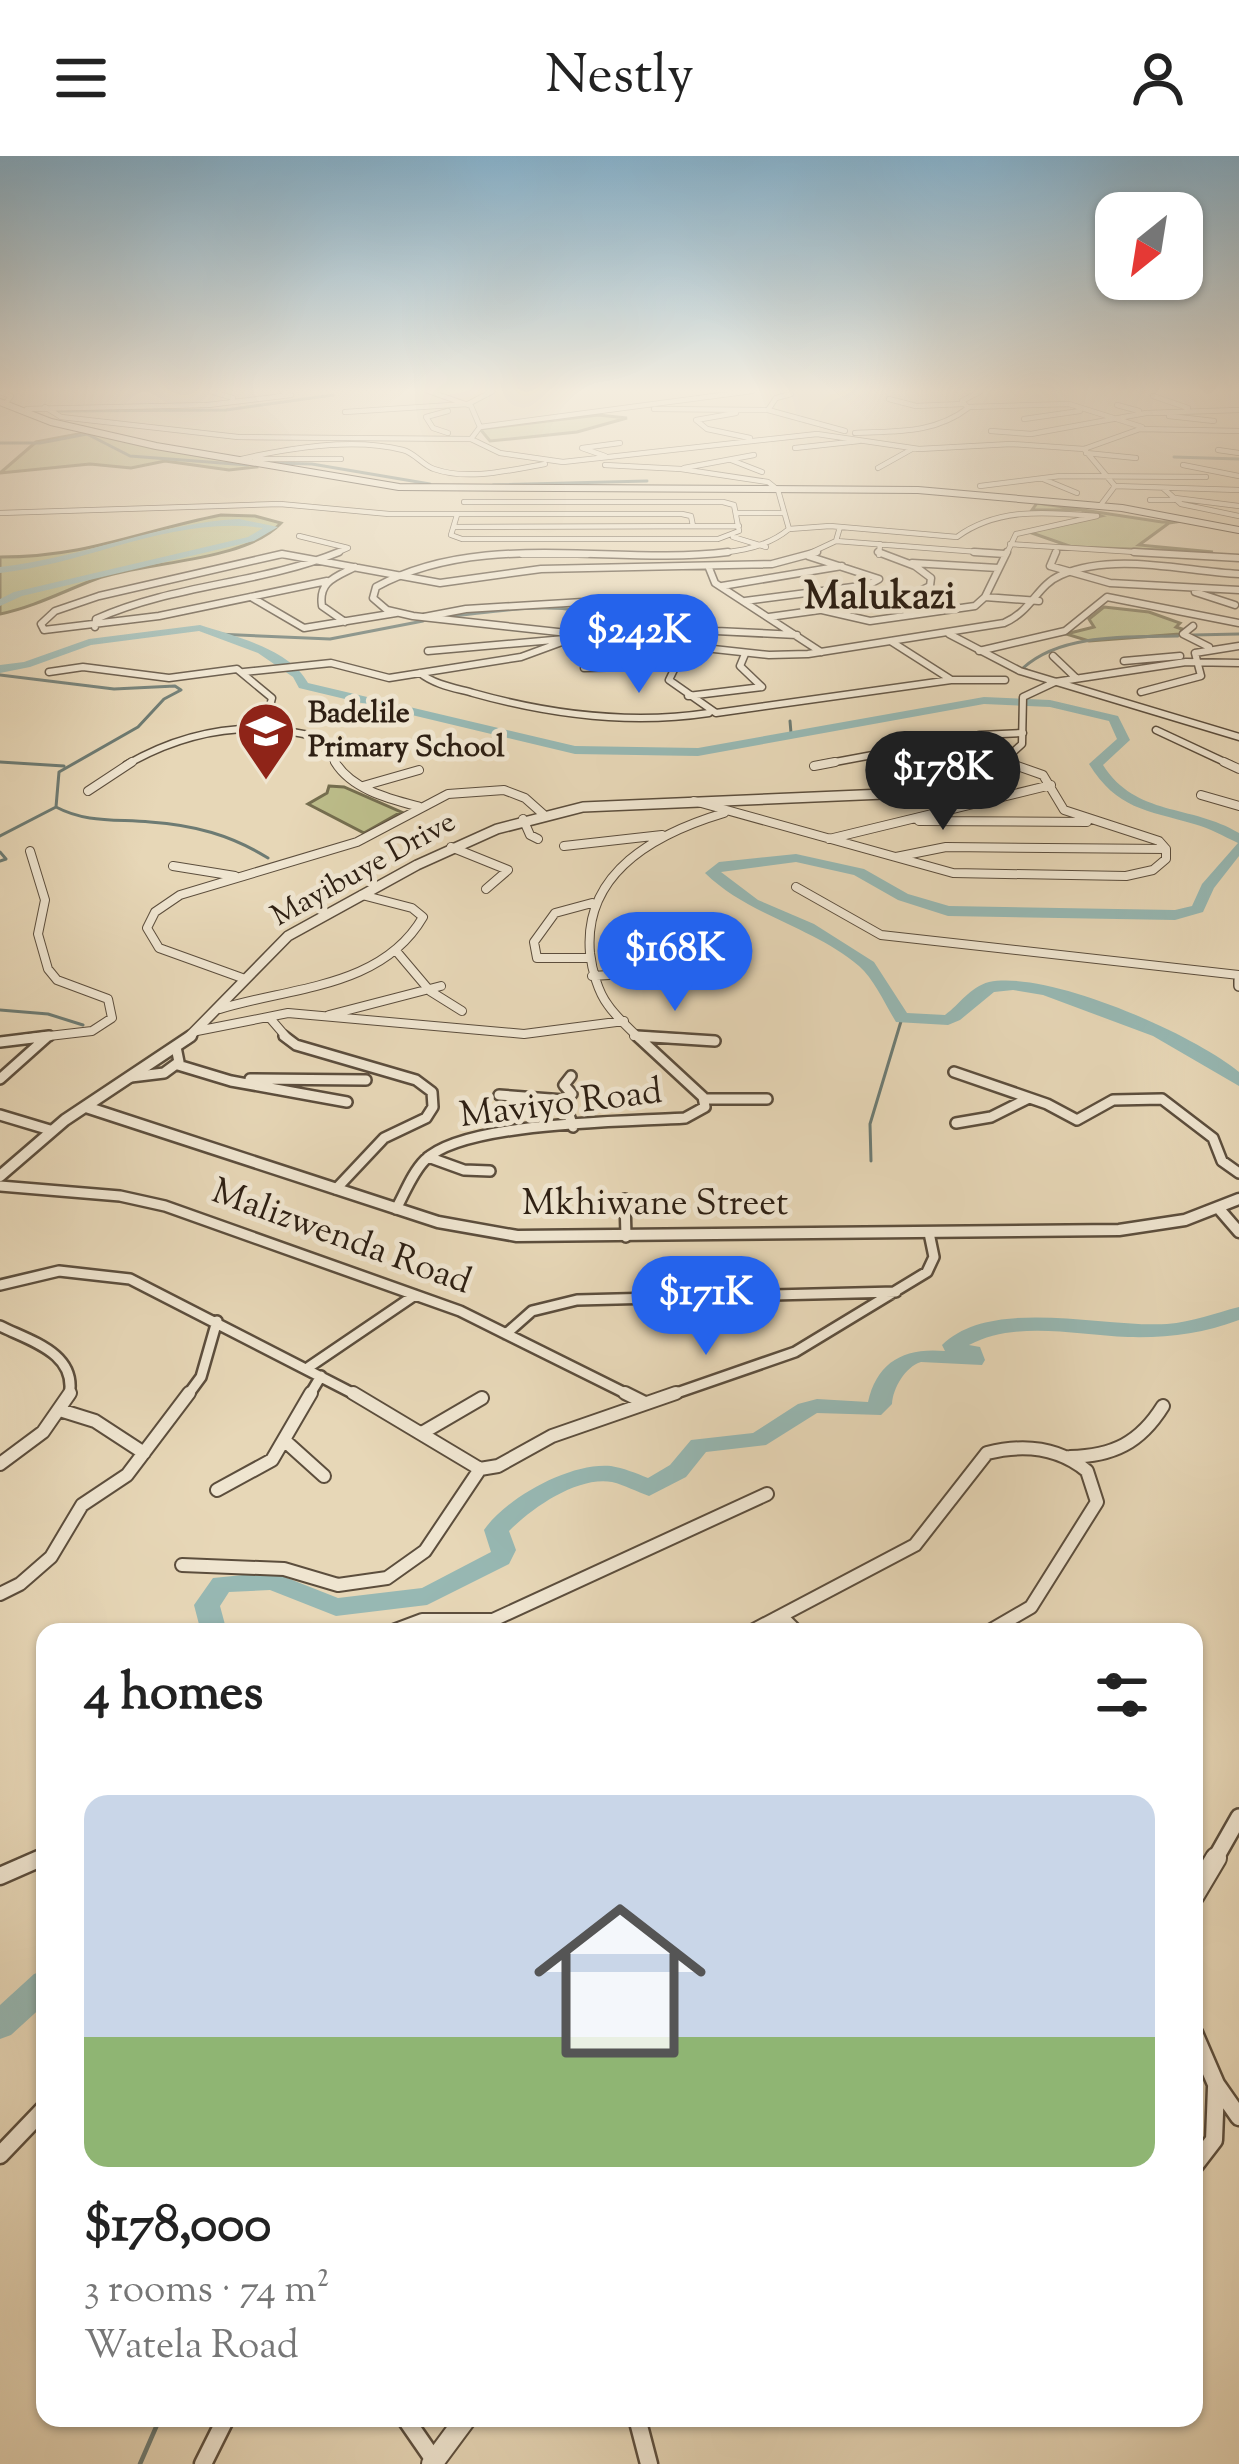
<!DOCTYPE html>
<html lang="en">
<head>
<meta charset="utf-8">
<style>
	:root { --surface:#fff; --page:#f6f6f6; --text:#222; --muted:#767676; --line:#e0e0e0; --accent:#2563eb }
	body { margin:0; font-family:"Sorts Mill Goudy",serif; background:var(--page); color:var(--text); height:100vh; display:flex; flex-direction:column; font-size:45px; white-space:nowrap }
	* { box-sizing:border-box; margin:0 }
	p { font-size:39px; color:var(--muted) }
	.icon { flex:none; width:66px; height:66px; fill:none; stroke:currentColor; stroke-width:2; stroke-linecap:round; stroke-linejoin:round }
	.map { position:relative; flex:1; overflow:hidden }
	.sheet { position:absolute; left:36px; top:1467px; width:1167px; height:804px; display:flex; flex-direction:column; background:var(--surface); border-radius:24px; box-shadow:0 3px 9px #0004 }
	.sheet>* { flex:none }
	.needle { width:78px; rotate:210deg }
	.tools { position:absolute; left:1095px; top:36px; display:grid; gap:24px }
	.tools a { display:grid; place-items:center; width:108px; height:108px; border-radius:24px; background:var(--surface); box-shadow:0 3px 9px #0004; font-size:60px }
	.price { position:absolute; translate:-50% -102px; padding:0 27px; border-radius:42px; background:var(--accent); color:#fff; font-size:39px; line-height:78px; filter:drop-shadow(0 3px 6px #0008) }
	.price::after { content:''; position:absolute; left:50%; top:72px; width:36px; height:27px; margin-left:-18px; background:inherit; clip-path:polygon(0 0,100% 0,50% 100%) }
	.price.on { background:#222; color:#fff }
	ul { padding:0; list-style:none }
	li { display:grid; align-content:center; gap:24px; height:636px; padding:0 48px }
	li+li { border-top:3px solid var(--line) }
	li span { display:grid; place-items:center; height:372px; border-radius:24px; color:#555 }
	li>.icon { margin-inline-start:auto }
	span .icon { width:216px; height:216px; fill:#fffc; stroke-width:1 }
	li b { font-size:51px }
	h2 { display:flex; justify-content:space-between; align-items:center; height:144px; padding:0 48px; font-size:51px }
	header { display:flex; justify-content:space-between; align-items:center; height:156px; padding:0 48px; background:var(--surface); font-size:54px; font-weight:600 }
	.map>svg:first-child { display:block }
	.green { fill:#bcbd8a; stroke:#756e4f; stroke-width:3 }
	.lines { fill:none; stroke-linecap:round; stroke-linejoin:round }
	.stream-far1 { stroke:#6d7b73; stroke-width:3 }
	.stream { stroke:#6d7b73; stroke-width:4.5 }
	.river { fill:#97b8b3; fill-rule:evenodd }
	.minor-far5-casing { stroke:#5c4e3d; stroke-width:6 }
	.minor-far4-casing { stroke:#5c4e3d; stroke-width:9 }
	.minor-far3-casing { stroke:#5c4e3d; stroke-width:10 }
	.minor-far2-casing { stroke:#5c4e3d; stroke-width:14 }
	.minor-far1-casing { stroke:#5c4e3d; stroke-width:16 }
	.minor-casing { stroke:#5c4e3d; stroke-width:21 }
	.tertiary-far5-casing { stroke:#5c4e3d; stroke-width:6 }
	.tertiary-far4-casing { stroke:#5c4e3d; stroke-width:9 }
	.tertiary-far3-casing { stroke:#5c4e3d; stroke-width:12 }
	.tertiary-far2-casing { stroke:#5c4e3d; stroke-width:15 }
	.tertiary-far1-casing { stroke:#5c4e3d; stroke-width:20 }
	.tertiary-casing { stroke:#5c4e3d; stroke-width:24 }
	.secondary-casing { stroke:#2e2014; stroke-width:8 }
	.minor-far5 { stroke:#efe5d0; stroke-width:4.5 }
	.minor-far4 { stroke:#efe5d0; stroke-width:6 }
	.minor-far3 { stroke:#efe5d0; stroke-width:8 }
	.minor-far2 { stroke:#efe5d0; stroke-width:9 }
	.minor-far1 { stroke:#efe5d0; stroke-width:12 }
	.minor { stroke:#efe5d0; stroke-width:16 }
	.tertiary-far5 { stroke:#efe5d0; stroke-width:4.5 }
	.tertiary-far4 { stroke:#efe5d0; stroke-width:6 }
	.tertiary-far3 { stroke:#efe5d0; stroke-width:9 }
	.tertiary-far2 { stroke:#efe5d0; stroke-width:10 }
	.tertiary-far1 { stroke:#efe5d0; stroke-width:15 }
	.tertiary { stroke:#efe5d0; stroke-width:20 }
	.secondary { stroke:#efe5d0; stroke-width:6 }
	.labels { text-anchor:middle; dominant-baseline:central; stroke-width:10; stroke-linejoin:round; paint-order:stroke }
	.far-poi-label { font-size:30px; font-weight:bold; fill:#2e2014; stroke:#efe5d0; text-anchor:start }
	.far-street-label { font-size:30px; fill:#2e2014; stroke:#efe5d0 }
	.street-label { font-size:36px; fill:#2e2014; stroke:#efe5d0 }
	.far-district-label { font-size:39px; font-weight:bold; fill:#2e2014; stroke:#efe5d0 }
</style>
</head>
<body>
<header><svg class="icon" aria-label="menu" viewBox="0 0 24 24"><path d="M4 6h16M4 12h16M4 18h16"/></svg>Nestly<svg class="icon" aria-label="person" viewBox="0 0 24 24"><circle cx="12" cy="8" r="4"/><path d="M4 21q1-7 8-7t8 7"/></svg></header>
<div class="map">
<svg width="1239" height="2308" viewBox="0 0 1239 2308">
	<rect width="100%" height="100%" fill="#e7d7b7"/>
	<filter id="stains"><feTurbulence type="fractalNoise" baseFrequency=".00167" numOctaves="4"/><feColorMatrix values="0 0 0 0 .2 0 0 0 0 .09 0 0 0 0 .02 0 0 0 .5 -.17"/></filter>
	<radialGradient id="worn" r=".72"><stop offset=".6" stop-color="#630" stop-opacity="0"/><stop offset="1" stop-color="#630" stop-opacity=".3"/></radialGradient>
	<path class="green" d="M 598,259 L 627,262 L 577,276 L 490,285 L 480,273 Z
		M 89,276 L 257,310 L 257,311 L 229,314 L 165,305 L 131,312 L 90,308 L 0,317 L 36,286 Z
		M 1037,347 L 1162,366 L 1182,365 L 1169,367 L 1139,389 L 1213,396 L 1072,391 L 1029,376 L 1101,360 L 1081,354 L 1032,354 Z
		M 221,359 L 255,360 L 281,367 C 245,406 145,405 96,423 C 64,435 34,451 0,458 L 0,401 C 87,401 140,375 221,359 Z
		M 1104,451 L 1149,456 L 1180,467 L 1176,471 L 1182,473 L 1180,478 L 1089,485 L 1066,478 L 1094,471 L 1089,463 Z
		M 329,630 L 344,631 L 401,656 L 364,677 L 308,648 L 327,637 Z"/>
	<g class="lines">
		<path class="stream-far1" d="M 54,255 L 226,254 L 333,239
			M 0,287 L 40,287 L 87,278 L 130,300 L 248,309
			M 1174,301 L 1239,303
			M 273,307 L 312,308 L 430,328
			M 493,329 L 647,325
			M 444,461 C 510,455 584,436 641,481
			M 217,478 L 330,483 L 423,465
			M 1193,479 L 1239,478
			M 1032,516 L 1023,512 C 1061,477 1129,481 1178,480
			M 0,519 L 114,533 L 175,530 L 181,534 L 164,543 L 138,571 L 59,616 L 56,651 L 0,680
			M 790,565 L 791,577
			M 0,606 L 64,610
			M 56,651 C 86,667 116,663 150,666 C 194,669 231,679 268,702
			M 0,696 L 6,703 L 0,705
			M 0,854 L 48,858 L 83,869
			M 871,1005 L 870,968 L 902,862"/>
		<path class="stream" d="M 31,1844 L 45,1857
			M 140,2308 L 160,2262"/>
		<path class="river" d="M 239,363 L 278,371 L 254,385 L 22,440 L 0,450 L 0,443 L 14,436 L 248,381 L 263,372 C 173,359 88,408 0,417 L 0,411 C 82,402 157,367 239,363 Z
			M 200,469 C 234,480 290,493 308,527 L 575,590 L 698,592 L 984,541 L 1050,544 L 1118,560 L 1130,584 L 1103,609 C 1136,661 1191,648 1239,677 L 1239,700 L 1214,732 L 1203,756 L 1175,764 L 948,760 L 898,744 L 854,719 L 796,706 L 721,716 L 758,744 L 814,768 L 874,806 L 907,857 L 945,859 C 960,848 970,831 989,826 C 1049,814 1193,878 1239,916 L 1239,930 L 1153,880 L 1043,839 L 1013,834 L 994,836 L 960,864 L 948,869 L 896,866 C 885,848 874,823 859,810 C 812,770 749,760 705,717 L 719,706 L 796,698 L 864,713 L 908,738 L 949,750 L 1175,754 L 1192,750 L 1202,728 L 1238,687 C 1223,680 1210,672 1194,668 C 1146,654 1117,653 1089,608 L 1117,583 L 1109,565 L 1050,551 L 984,548 L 698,600 L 575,598 L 299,532 L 293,521 L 258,497 L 199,475 L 91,489 L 30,511 L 0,517 L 0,509 L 24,506 L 89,483 Z
			M 1239,1151 L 1239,1164 C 1202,1178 1167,1182 1128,1181 C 1076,1179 1016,1164 969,1189 L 980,1191 L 985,1204 L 982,1209 L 921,1206 C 905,1211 893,1232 892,1248 L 881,1259 L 817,1257 L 766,1289 L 706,1296 L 686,1321 L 649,1340 C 637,1336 625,1329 612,1326 C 577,1320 532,1352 509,1375 L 516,1394 L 509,1408 L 427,1449 L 336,1460 L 270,1434 L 229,1436 L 220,1450 L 227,1476 L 201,1476 L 194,1449 L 213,1422 L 272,1416 L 338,1442 L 422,1432 L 491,1396 L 484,1374 C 506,1342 570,1306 611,1310 C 623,1312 636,1317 648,1322 L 670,1309 L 691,1284 L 753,1277 L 798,1248 L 817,1243 L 868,1246 C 877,1206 904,1191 945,1195 L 942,1189 C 991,1140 1104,1172 1167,1168 C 1193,1166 1215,1157 1239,1151 Z
			M 45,1814 L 45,1848 L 11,1879 L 0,1883 L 0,1849 L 34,1818 Z"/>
		<g class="minor-far5-casing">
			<path id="minor-far5" d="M 210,235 L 233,242
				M 428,235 L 471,250 L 480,271 L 471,283 L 500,297 L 563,306 L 817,278 L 919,293 L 1011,288 L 1084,293
				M 0,236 L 11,240 L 6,247
				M 791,238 L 776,242 L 768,254 L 845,275
				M 1153,240 L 1188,252
				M 889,243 L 916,250 L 963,248
				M 468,248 L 493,235
				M 1117,249 L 1139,255
				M 45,251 L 61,261 L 238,281 L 471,283
				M 969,251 L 1069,248 L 1142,271
				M 27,253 L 208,249 L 291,239 L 282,235
				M 654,253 L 768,254
				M 448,255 L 426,261 L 433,272 L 448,277
				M 345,256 L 467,248
				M 736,257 L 696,264 L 707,273 L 750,282
				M 1169,260 L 1214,265
				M 1024,263 L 1080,255
				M 480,271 L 752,235
				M 991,275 L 1031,278 L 1146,257 L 1239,254
				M 855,277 C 896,275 934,278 968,252 L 962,245 L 981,235
				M 795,292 L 859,285
				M 1084,293 L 1140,273 L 1239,275
				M 1084,293 L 1115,330 L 1100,350
				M 1218,294 L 1239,297
				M 1086,297 L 1136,302
				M 605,300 L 582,292 L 620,287
				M 255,303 L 341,303
				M 237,304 C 288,292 352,281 403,294 C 415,297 422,309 434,313 C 469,325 510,314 545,308
				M 731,304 L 762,316
				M 605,309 L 681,313 L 768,326 L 778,334
				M 1183,309 L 1239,320
				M 684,312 L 754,299
				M 878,312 L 912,293
				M 1043,323 L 1077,337
				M 980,330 L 1060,320 L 1206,321
				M 1115,330 L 1239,334
				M 1163,332 L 1181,348 L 1239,360
				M 1175,342 L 1239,350
				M 1150,344 L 1174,344
				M 0,357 L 280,348 L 389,358 L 682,358 L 691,360 L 693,370
				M 736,357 L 784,357
				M 457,359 L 451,379 L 462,383 L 718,383 L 739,375 L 734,349 L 723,346 L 464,346
				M 454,371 L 739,370
				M 789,373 L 830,370 L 957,381 C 998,351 1048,356 1097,360 L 1016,378 L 1006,399
				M 299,380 L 348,392 L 332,399
				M 733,381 L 766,391
				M 836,385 L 1005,398
				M 1010,388 L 1183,399
				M 279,399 L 285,399
				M 806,399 L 836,385 L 840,371
				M 879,399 L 880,388
				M 1054,399 L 1057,392"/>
		</g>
		<g class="minor-far4-casing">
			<path id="minor-far4" d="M 974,396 L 1005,398
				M 1056,396 L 1050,410 L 1110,427 L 1239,434
				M 1134,396 L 1239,402
				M 912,407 L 998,412
				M 709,412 L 715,427 L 821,496
				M 327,425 L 159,460 L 44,474 L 41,468 L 55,455 L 99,440 L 282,398 L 440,427 L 541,413 L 772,408 L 817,396
				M 722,430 L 842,410
				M 1195,436 L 1235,449
				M 251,441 L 304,472 L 396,457
				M 985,441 L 1039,445
				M 612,444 L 648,472 L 650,487
				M 745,445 L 868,429 L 879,423 L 808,400
				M 822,454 L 870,465 L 975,450 L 985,441 L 1007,396
				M 424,461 L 466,453 L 633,443 L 671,451 L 716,475 L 797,479
				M 769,461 L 906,442 L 930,430 L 931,422 L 915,410 L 878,396
				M 345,466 L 322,450 C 318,425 336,421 355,411
				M 1193,470 L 1183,478 L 1209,491
				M 95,471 L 96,463 C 174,428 261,428 339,396
				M 892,486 L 950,523
				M 685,491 L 669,524 L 716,557 L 951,524 L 1005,524
				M 428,495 L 576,482
				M 979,495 L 1065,475 L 1107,441 L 1239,467
				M 745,498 L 740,510 L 762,531
				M 1053,500 L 1076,522
				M 1124,505 L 1180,500
				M 584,512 L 675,510
				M 49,516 L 83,511 L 169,522 L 237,513 L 272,542 L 265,570
				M 244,516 L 331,507 L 389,522 L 521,501 L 581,479
				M 420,517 C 435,529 455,532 473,537 C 551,559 629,569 709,557
				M 1055,526 L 1186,506 L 1239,507
				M 1141,536 L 1201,520 L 1195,497 L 1239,490
				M 688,540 L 762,531
				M 1156,574 L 1231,609
				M 1006,606 L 1015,609
				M 126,609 C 187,574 252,563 320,582 L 337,609
				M 819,609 L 980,579 L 1023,577"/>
		</g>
		<g class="minor-far3-casing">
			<path id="minor-far3" d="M 335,606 C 352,634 390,643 420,651
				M 1224,606 L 1239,613
				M 814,610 L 835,606
				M 363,630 L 419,614
				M 88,635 L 132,606
				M 1201,639 L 1239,650
				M 694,645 L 953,717 L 1126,720 L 1153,714 L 1166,703 L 1166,693 L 1159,685 L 1064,654 L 1043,619 L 1006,606
				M 523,663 L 530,679 L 538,683
				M 919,665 L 1087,666
				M 829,683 L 1051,629
				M 564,690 L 662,679
				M 451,691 L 508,714 L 486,733
				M 896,701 L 946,691 L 1166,693
				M 173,710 L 235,720
				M 796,731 L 881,779 L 1239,819
				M 397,796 L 430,835 L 462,855
				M 590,802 L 537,802 L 534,786 L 555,757 L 592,747
				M 592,820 L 678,815
				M 245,823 L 159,792 L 147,772 L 155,756 L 180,739 L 357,686 L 448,638 L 504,634 L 525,642 L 543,658
				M 220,853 C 291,831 382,832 423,761 L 412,752 L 362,739
				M 329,859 L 441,830
				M 269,861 L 288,883
				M 197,875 L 288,857 L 524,878 L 624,865
				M 634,880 L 686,883
				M 23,883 L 92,875 L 112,862 L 108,843 L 57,824 L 48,813 L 38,778 L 45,744 L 30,695
				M 640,883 C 629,872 616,861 608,849 C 598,836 592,814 590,797 C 583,716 657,677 724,657"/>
		</g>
		<g class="minor-far2-casing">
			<path id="minor-far2" d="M 284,880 L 296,889 L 416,924 L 432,936 L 433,951 L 426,962 L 384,982 L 336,1033
				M 637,880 L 715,885
				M 0,886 L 49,880
				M 178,909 L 231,925 L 347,946
				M 954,916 L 1047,948 L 1077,964 L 1113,944 L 1162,943 L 1213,982 L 1222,1005 L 1239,1017
				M 571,920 L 564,929 L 572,938 L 564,944 L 573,971
				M 131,921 L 164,917 L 179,906 L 176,891
				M 0,923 L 47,881
				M 250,923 L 366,924
				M 499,939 L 564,944
				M 705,943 L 767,943
				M 0,959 L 50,974
				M 956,967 L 991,961 L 1029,942
				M 428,1001 L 464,1014 L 490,1015
				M 0,1030 L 120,1040 L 165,1050 L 460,1155 L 631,1240
				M 625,1043 L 626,1081
				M 396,1053 C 405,1037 412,1017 425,1004 C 464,965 628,966 685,962 L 705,951 L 703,941 L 637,880
				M 0,1129 L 59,1115 L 130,1123 L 358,1240
				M 0,1170 C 30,1185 78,1197 69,1240
				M 506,1178 L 532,1155 L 577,1144 L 896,1136
				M 309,1211 L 415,1139
				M 187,1240 L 201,1221 L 217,1165
				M 309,1240 L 321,1220
				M 668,1240 L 795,1196 L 927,1116 L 934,1101 L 929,1077"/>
		</g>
		<g class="minor-far1-casing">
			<path id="minor-far1" d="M 353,1237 L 480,1313
				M 625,1237 L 645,1247
				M 63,1255 L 95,1265 L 144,1297
				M 422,1277 L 482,1242
				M 284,1284 L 324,1320
				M 1070,1301 C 1113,1300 1140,1287 1163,1250
				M 0,1308 L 43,1276 L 70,1237
				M 480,1313 L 498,1310 L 552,1280 L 676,1237
				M 217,1334 L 272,1304 L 311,1237
				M 182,1409 L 284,1413 L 338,1429 L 387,1422 L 425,1395 L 480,1313
				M 0,1438 L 20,1428 L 51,1401 L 82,1349 L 127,1319 L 189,1237
				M 781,1460 L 797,1476
				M 390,1476 L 422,1464 L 493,1464 L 767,1338
				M 750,1476 L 915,1389 L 987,1297 C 1023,1288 1058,1291 1087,1315 L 1097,1346 L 1031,1451 L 988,1476
				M 35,1705 L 45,1700"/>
		</g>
		<g class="minor-casing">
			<path id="minor" d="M 0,1720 L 41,1702
				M 1194,1877 L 1216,1928 L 1239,1961
				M 0,1999 L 45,1952
				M 1194,2010 L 1214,1984 L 1216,1931
				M 405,2262 L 434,2304
				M 637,2262 L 649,2308
				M 203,2308 L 226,2262"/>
		</g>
		<g class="tertiary-far5-casing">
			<path id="tertiary-far5" d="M 522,399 L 588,399
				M 690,399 C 725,397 761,396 789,373 L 778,334"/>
		</g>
		<g class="tertiary-far4-casing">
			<path id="tertiary-far4" d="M 728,396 C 613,410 482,373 376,431 L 373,442 L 387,454 L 413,460 L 769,499 L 808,498 L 1004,467 C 1032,455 1037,429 1061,419 C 1115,396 1182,415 1239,418
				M 949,478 L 1020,515 L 1239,581
				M 999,609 L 1022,588 L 1023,541 L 1055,526"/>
		</g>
		<g class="tertiary-far3-casing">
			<path id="tertiary-far3" d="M 1239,824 L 1239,830
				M 187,883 L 288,780 L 417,709 L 497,673 L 583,651 L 884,638 L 945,629 L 992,615 L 1003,606"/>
		</g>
		<g class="tertiary-far2-casing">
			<path id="tertiary-far2" d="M 86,951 L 438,1066 L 517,1080 L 1119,1074 L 1185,1064 L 1239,1043
				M 0,1020 L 65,964 L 191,880
				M 1220,1054 L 1239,1076"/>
		</g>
		<g class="tertiary-far1-casing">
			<path id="tertiary-far1" d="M 1214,1705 L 1239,1661"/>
		</g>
		<g class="tertiary-casing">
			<path id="tertiary" d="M 1194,1739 L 1216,1702
				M 432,2308 L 466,2262"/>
		</g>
		<g class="secondary-casing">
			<path id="secondary" d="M 0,246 L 51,266 L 156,290 L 399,331 L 918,334 L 1122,352 L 1239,374"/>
		</g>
		<use href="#minor-far5" class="minor-far5"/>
		<use href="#minor-far4" class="minor-far4"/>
		<use href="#minor-far3" class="minor-far3"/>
		<use href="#minor-far2" class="minor-far2"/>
		<use href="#minor-far1" class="minor-far1"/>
		<use href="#minor" class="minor"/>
		<use href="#tertiary-far5" class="tertiary-far5"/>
		<use href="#tertiary-far4" class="tertiary-far4"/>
		<use href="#tertiary-far3" class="tertiary-far3"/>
		<use href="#tertiary-far2" class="tertiary-far2"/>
		<use href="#tertiary-far1" class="tertiary-far1"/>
		<use href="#tertiary" class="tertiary"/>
		<use href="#secondary" class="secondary"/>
	</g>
	<linearGradient id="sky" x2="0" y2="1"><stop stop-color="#87b6d3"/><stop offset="0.42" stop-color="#f4eddf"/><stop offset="1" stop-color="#f4eddf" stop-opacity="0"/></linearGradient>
	<rect width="1239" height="559" fill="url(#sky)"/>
	<defs>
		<g id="school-pin" transform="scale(3)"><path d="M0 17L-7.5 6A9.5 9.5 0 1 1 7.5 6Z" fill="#8f2418" stroke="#efe5d0"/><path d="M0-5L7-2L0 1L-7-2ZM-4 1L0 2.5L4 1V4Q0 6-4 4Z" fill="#fff"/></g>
	</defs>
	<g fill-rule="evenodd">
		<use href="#school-pin" x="266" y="575"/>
	</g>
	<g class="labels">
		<g class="far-poi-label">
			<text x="308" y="558">Badelile<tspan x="308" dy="34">Primary School</tspan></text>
		</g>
		<g class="far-street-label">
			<text transform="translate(364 714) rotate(-29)">Mayibuye Drive</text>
		</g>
		<g class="street-label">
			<text transform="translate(561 949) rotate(-7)">Maviyo Road</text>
			<text x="655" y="1049">Mkhiwane Street</text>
			<text transform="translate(341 1082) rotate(20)">Malizwenda Road</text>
		</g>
		<g class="far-district-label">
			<text x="880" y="443">Malukazi</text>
		</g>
	</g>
	<rect width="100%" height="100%" filter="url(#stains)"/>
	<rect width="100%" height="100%" fill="url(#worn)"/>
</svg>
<div class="tools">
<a><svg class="needle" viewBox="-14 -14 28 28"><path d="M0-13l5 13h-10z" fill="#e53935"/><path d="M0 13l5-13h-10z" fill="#767676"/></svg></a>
</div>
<b class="price" style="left:639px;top:540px">$242K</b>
<b class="price on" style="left:943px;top:677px">$178K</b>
<b class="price" style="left:675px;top:858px">$168K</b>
<b class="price" style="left:706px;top:1202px">$171K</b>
<section class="sheet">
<h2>4 homes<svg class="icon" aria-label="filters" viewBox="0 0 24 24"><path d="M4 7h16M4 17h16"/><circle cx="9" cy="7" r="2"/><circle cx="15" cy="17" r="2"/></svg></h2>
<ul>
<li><span style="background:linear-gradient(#c9d6e8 65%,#8fb573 0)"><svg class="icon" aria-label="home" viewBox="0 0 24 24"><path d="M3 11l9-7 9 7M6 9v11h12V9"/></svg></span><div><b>$178,000</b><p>3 rooms · 74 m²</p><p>Watela Road</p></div></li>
</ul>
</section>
</div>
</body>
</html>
